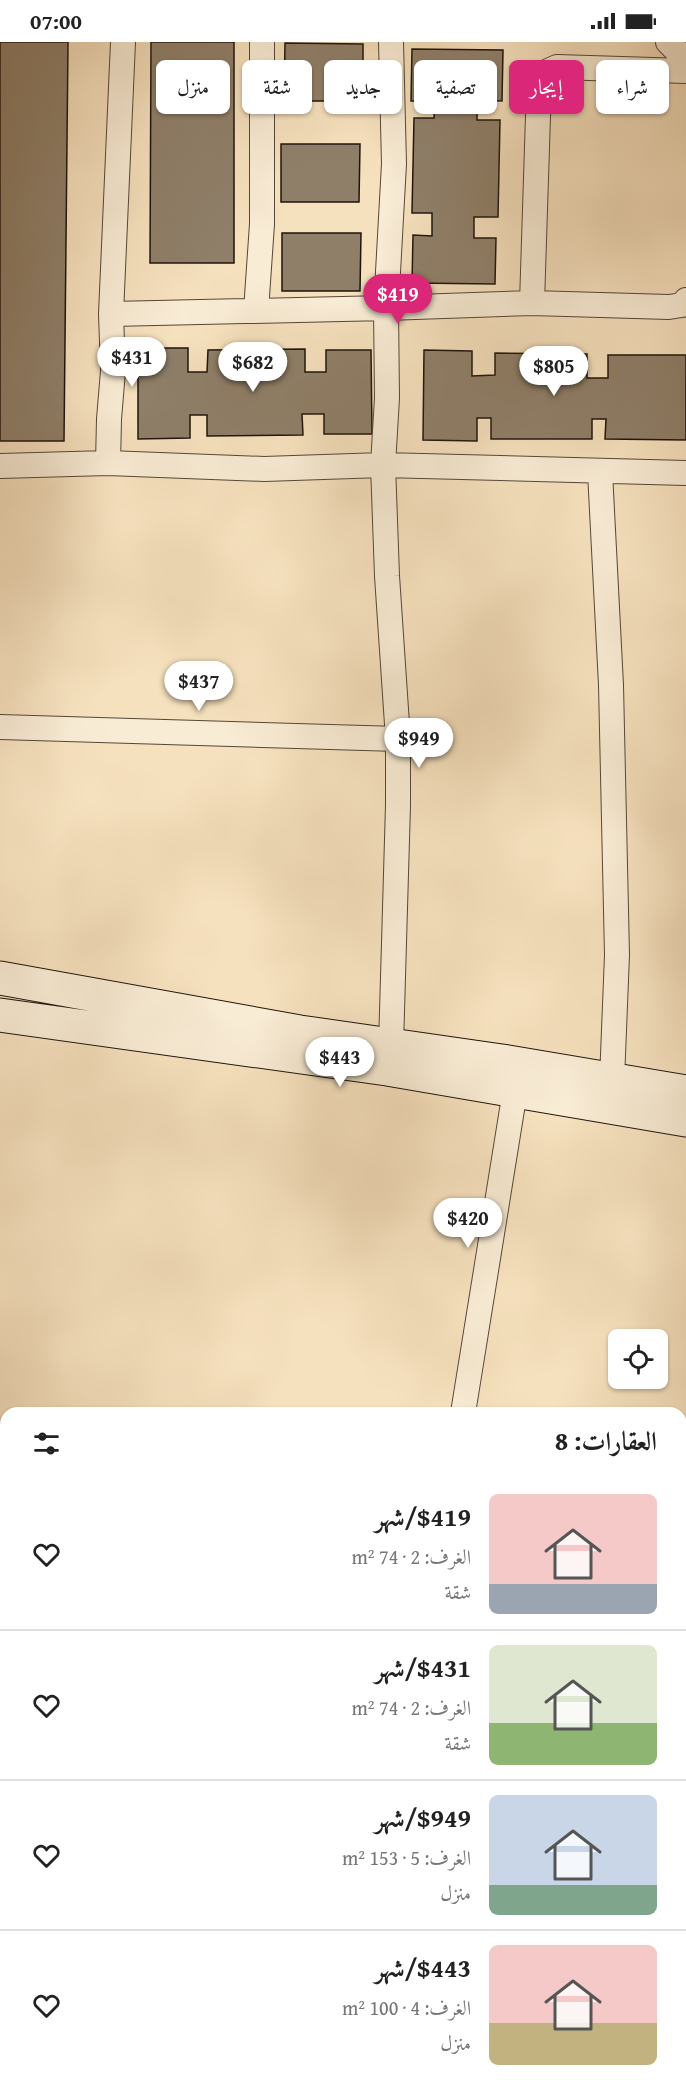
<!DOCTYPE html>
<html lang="ar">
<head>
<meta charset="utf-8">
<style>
	:root { --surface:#fff; --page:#f6f6f6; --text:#222; --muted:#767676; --line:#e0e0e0; --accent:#db2777 }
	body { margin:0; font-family:"Gentium Book Plus",Amiri,serif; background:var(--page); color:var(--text); direction:rtl; height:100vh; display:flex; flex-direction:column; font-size:22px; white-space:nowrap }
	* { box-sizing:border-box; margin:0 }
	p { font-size:20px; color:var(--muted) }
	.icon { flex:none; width:33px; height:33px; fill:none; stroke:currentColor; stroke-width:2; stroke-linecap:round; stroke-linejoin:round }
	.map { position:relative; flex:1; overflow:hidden; direction:ltr }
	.drawer { position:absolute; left:0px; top:1365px; width:687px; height:686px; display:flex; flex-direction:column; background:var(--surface); border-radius:18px 18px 0 0; box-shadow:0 2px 4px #0004; direction:rtl }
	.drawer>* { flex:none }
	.hud { position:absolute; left:18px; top:18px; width:651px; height:54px; direction:rtl; display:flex; gap:12px }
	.buttons { position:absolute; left:608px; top:1287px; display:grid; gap:12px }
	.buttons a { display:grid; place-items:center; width:60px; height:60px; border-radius:9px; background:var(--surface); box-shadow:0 2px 4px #0004; font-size:30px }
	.price { position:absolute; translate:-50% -51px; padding:0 14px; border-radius:21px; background:#fff; color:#222; font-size:20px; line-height:39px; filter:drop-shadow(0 2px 3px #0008) }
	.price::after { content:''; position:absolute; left:50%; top:36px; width:18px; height:14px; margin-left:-9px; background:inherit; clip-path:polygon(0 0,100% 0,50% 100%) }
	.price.selected { background:var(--accent); color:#fff }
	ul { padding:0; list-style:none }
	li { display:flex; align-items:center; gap:18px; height:150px; padding:0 30px }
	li+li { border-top:2px solid var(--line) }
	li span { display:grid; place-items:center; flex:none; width:168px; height:120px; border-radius:9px; color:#555 }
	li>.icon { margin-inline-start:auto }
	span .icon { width:72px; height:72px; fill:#fffc; stroke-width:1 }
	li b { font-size:26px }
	h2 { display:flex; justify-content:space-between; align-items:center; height:72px; padding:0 30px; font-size:26px }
	.chip { padding:0 21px; border-radius:9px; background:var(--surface); box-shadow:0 2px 4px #0004; font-size:21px; line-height:54px }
	.chip.selected { background:var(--accent); color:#fff }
	.status { display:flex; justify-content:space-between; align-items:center; height:42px; padding:0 30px; background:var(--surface); direction:ltr }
	.status svg { height:16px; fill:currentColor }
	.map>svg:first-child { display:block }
	.building { fill:#8f7f69; stroke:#1f140c; stroke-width:1.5 }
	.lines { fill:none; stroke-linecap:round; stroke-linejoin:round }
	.street-casing { stroke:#554738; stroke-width:26 }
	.secondary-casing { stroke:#1f140c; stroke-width:35 }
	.street { stroke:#f9ecd5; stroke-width:24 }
	.secondary { stroke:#f9ecd5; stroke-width:33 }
</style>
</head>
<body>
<div class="status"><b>07:00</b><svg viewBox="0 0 49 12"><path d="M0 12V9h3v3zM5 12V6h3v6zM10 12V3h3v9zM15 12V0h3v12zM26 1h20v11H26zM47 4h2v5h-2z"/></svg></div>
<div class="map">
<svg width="686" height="2050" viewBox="0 0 686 2050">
	<rect width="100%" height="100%" fill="#f6e1be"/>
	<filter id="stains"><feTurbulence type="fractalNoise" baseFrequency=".00333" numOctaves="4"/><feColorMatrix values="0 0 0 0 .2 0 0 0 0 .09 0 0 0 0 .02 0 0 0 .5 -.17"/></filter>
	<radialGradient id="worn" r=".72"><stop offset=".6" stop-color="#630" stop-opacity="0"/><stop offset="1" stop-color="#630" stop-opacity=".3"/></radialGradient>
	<path class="building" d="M 0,0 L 68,0 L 64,399 L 0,399 Z
		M 151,0 L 234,0 L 234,221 L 150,221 Z
		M 285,1 L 363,2 L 363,59 L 284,59 Z
		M 412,7 L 503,8 L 502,59 L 477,58 L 477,78 L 500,78 L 498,175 L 474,175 L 474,196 L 496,196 L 495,242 L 412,241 L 413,193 L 432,194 L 432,171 L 412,171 L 414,76 L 434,76 L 435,59 L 411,59 Z
		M 281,102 L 360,102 L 359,160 L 281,160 Z
		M 282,191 L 361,191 L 360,249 L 282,249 Z
		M 138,306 L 188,306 L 188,330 L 207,330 L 208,308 L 305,307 L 305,330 L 326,330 L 326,308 L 371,308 L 372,392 L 324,392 L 324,372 L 302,372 L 303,393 L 207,394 L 207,373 L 190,373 L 190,396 L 138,397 Z
		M 424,308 L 472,309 L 472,334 L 495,333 L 495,311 L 587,312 L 587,336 L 608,336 L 608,313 L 686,313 L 686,398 L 605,397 L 606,377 L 592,377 L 592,397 L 491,397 L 491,376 L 477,376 L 477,399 L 423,398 Z
		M 0,1962 L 6,1962 L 6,2044 L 19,2044 L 18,2049 L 0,2046 Z
		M 51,2044 L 90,2044 L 89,2050 L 50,2050 Z
		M 123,2044 L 160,2044 L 160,2050 L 122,2050 Z
		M 166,2044 L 434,2044 L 433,2050 L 190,2050 L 191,2048 Z"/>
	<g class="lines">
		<g class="street-casing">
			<path id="street" d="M 668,0 L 686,18
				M 532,261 L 539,43 L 544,31 L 557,25 L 686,29
				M 256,269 L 262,182 L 262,0
				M 111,272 L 386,266 L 394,122 L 391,0
				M 108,421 L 109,377 L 113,329 L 111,272 L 123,0
				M 0,424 L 108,421 L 264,427 L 383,423 L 686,431
				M 600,430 L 611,643 L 617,913 L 612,1038
				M 0,685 L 398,697
				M 389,1019 L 391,1004 L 398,763 L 398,697 L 387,534 L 383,423 L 387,356 L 386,266 L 532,261 L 669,265 L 682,263 L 686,258
				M 463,1371 L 515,1049
				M 681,1781 L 686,1782
				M 0,1914 L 6,1915
				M 681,2037 L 686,2038"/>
		</g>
		<g class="secondary-casing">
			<path id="secondary" d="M 0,936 L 300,990 L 502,1019 L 686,1050
				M 0,973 L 387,1027 L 686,1078"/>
		</g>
		<use href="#street" class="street"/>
		<use href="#secondary" class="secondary"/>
	</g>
	<rect width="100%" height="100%" filter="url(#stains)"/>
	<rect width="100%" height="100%" fill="url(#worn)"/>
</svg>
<div class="buttons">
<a><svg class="icon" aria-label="locate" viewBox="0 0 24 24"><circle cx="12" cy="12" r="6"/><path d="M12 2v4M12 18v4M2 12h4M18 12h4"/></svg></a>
</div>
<b class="price selected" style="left:398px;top:283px">$419</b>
<b class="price" style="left:132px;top:346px">$431</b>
<b class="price" style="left:253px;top:351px">$682</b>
<b class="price" style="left:554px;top:355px">$805</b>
<b class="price" style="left:199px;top:670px">$437</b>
<b class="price" style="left:419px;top:727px">$949</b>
<b class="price" style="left:340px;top:1046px">$443</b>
<b class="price" style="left:468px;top:1207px">$420</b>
<div class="hud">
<a class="chip">شراء</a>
<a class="chip selected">إيجار</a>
<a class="chip">تصفية</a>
<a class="chip">جديد</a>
<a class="chip">شقة</a>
<a class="chip">منزل</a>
</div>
<section class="drawer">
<h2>العقارات: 8<svg class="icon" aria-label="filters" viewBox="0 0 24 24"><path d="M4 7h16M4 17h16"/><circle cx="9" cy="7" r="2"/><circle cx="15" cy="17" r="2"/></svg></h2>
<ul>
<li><span style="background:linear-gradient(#f6c9c9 75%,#9aa5b1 0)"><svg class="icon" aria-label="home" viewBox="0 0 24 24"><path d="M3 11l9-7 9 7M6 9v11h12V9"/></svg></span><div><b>$419/شهر</b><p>الغرف: 2 · 74 m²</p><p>شقة</p></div><svg class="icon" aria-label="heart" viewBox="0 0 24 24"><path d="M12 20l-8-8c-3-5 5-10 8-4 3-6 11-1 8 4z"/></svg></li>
<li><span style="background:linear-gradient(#dfe7d0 65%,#8fb573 0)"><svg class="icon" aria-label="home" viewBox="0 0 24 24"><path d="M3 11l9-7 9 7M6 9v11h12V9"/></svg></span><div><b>$431/شهر</b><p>الغرف: 2 · 74 m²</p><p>شقة</p></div><svg class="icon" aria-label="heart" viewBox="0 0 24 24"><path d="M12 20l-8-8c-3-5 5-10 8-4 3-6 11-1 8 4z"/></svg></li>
<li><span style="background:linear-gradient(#c9d6e8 75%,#7fa58c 0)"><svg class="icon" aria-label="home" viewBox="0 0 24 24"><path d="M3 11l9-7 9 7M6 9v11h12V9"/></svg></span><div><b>$949/شهر</b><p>الغرف: 5 · 153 m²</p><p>منزل</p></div><svg class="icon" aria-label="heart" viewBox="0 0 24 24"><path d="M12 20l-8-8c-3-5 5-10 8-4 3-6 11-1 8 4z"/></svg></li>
<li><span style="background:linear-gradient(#f6c9c9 65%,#c2b280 0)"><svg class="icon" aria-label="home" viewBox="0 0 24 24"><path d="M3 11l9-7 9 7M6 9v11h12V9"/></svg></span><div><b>$443/شهر</b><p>الغرف: 4 · 100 m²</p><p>منزل</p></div><svg class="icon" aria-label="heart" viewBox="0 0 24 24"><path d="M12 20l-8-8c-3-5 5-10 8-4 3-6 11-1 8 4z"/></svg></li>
</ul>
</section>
</div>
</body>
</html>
